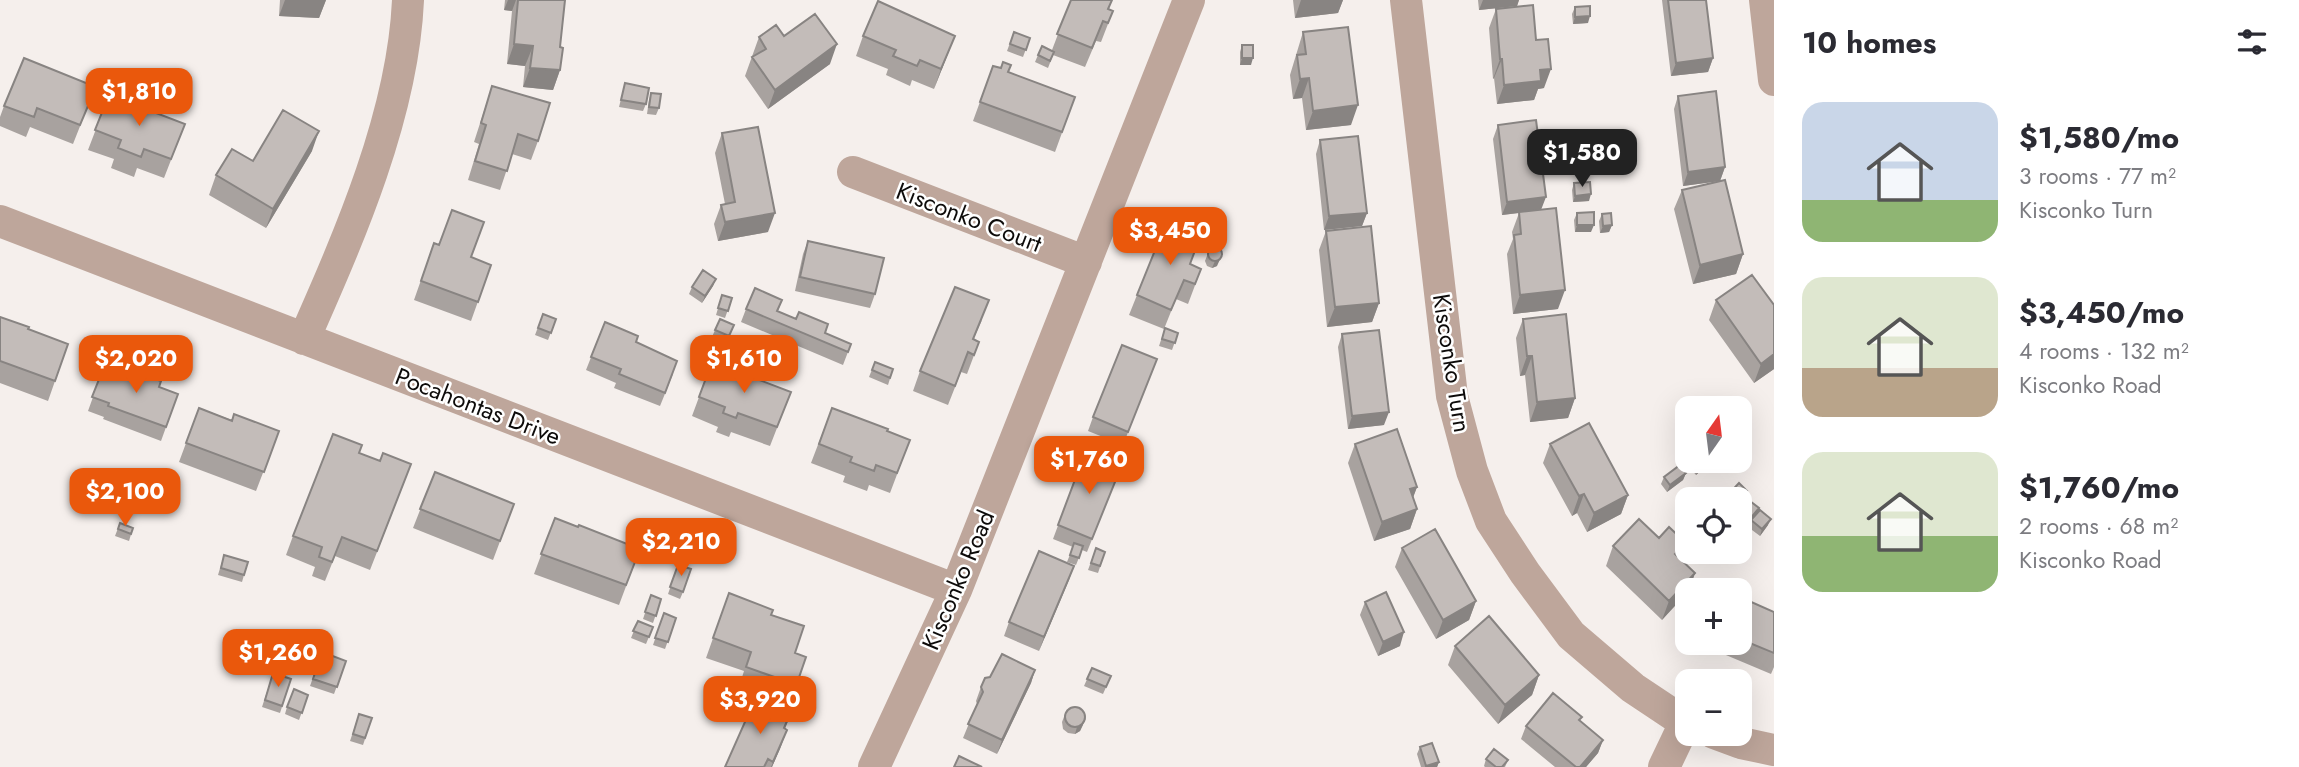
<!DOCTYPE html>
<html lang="en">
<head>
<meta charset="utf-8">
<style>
	:root { --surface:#fff; --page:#f2f2f3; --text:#2b2b33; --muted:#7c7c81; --accent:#ea580c }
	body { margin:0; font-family:Jost,sans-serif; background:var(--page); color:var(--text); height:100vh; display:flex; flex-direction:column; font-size:26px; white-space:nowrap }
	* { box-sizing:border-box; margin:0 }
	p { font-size:23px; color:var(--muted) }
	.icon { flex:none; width:38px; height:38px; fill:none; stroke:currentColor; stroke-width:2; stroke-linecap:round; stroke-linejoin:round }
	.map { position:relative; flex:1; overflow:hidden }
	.details { display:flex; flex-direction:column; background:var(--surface); width:525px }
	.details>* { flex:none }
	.needle { width:46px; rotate:14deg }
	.buttons { position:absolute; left:1675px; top:396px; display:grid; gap:14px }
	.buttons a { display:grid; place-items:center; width:77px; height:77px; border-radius:14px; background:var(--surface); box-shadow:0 7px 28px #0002; font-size:35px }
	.price { position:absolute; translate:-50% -60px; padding:0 16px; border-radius:14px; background:var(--accent); color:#fff; font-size:23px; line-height:46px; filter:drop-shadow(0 2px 4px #0008) }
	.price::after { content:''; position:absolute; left:50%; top:42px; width:21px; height:16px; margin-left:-10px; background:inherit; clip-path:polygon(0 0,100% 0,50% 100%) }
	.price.current { background:#222; color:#fff }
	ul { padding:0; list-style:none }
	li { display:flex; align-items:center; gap:21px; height:175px; padding:0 28px }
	li span { display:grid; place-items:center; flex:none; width:196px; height:140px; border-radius:21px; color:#555 }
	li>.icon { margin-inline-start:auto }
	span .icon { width:84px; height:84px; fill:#fffc; stroke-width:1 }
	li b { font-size:30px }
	h2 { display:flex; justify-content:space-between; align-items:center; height:84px; padding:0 28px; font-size:30px }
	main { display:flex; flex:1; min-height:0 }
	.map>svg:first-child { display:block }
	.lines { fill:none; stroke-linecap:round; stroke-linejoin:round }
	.minor { stroke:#bea69b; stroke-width:32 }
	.wall { fill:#a8a29f }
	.shaded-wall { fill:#888482 }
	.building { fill:#c3bcb9; stroke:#888482; stroke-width:2 }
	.labels { text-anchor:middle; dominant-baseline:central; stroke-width:5; stroke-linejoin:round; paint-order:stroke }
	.street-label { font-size:24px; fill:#0d0b0a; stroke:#fff }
</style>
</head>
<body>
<main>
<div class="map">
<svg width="1774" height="767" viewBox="0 0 1774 767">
	<rect width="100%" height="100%" fill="#f5efec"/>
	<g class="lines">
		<path class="minor" d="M 1406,0 L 1452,396 L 1472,471 L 1491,521 L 1525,573 L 1571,635 L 1633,688 L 1687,724
			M 1765,0 L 1774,80
			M 853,172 L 1086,262
			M 0,221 L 956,590
			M 304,339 C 350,235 403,114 408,0
			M 1714,733 L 1741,743 L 1774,750
			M 874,767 L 956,590 L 1189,0
			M 1664,767 L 1685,723"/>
	</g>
	<path class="wall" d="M 280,0 L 326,0 L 319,18 L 279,16 Z
		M 505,0 L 565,0 L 560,47 L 560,70 L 553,90 L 523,87 L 525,66 L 507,64 L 512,11 L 504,10 Z
		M 1071,0 L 1113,11 L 1101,42 L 1096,41 L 1085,67 L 1053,55 L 1048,68 L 1035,62 L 1038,55 L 1052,50 Z
		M 1293,0 L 1343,0 L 1338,13 L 1295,18 Z
		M 1478,0 L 1519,0 L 1517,6 L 1479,10 Z
		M 1662,0 L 1706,0 L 1713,58 L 1708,72 L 1671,76 Z
		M 1575,7 L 1588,23 L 1573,24 L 1572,14 Z
		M 1496,9 L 1536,40 L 1544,88 L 1538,89 L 1534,100 L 1497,104 L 1494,78 L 1493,79 L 1489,28 Z
		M 1014,32 L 1030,38 L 1023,57 L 1007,51 Z
		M 1303,32 L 1351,125 L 1306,130 L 1302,98 L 1293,99 L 1290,75 Z
		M 784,36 L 830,64 L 768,109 L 745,76 L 759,37 Z
		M 863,36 L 955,36 L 934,89 L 912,80 L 910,86 L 886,75 L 888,69 L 856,56 Z
		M 1242,45 L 1251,65 L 1240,65 L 1240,52 Z
		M 993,66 L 1075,97 L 1055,152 L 973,121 Z
		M 625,83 L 646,104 L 643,111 L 619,107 Z
		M 492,86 L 538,141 L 531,160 L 512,154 L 500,190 L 468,180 L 479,144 L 474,142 Z
		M 651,93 L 659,108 L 656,115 L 647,114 L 649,100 Z
		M 109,95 L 185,124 L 164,178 L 137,168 L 134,177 L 111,168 L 114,159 L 88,150 Z
		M 1678,96 L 1725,167 L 1720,181 L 1683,186 L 1674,109 Z
		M 4,106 L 88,106 L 73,144 L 30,127 L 26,137 L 0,126 L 0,117 Z
		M 1498,125 L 1541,210 L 1558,309 L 1513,314 L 1507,254 L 1513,239 L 1512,232 L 1519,213 L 1502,215 L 1493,139 Z
		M 722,133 L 768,232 L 718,241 L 714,224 L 721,205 L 725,204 L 715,153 Z
		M 1320,140 L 1367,213 L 1362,226 L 1324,230 L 1316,154 Z
		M 312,151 L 266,228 L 209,195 L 216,175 L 253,161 Z
		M 1574,183 L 1589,201 L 1573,202 L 1572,190 Z
		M 1682,190 L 1743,254 L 1736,274 L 1693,284 L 1674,209 Z
		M 1577,213 L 1591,232 L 1575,232 L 1574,220 Z
		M 1602,214 L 1612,225 L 1609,232 L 1600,233 L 1599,221 Z
		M 1326,231 L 1379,303 L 1372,322 L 1327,327 L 1319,250 Z
		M 808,241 L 875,294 L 870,308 L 795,291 L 803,254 Z
		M 434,243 L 491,265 L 471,321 L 414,300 Z
		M 1210,248 L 1217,266 L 1212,268 L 1207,266 L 1205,261 Z
		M 1190,264 L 1201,269 L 1194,288 L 1188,304 L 1176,299 L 1164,329 L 1129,315 L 1137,295 Z
		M 716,279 L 713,286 L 702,303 L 689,294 L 692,287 Z
		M 722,295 L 732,298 L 725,318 L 716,315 Z
		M 782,300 L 778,311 L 825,333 L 851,344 L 843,365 L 741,322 L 746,309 Z
		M 1716,300 L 1774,369 L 1754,383 L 1709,320 Z
		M 543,314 L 556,319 L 548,340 L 535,335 Z
		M 0,317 L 28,329 L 68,344 L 48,401 L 0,383 Z
		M 1523,319 L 1575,398 L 1568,418 L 1530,422 L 1525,375 L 1520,376 L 1516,338 Z
		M 982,320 L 973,340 L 979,342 L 967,374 L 961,372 L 948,405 L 913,391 L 920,371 Z
		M 605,322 L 636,342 L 673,374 L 660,406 L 614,388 L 616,383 L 586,370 Z
		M 734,325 L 726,343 L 712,337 L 715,330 Z
		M 1165,328 L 1178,333 L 1172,350 L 1159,346 Z
		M 1342,334 L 1384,425 L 1348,429 L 1338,347 Z
		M 1157,359 L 1123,445 L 1088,431 L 1093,417 Z
		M 712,362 L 791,392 L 770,446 L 731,432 L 729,437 L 716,432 L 718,427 L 692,416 Z
		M 875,362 L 893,369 L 888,385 L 869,377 Z
		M 102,372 L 159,387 L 178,394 L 161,441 L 103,419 L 104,417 L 88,411 Z
		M 199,408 L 232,420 L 279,431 L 256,491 L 179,462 Z
		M 832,408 L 910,440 L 890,493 L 869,485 L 867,491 L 843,482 L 845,476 L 811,463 Z
		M 1355,444 L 1417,487 L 1413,497 L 1417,509 L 1410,529 L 1374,541 L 1348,463 Z
		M 1550,444 L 1628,495 L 1621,514 L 1587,532 L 1577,513 L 1572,516 L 1543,463 Z
		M 359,453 L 404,483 L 370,570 L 335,556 L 325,581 L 312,576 L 315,567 L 286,555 L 293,536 Z
		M 1085,453 L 1121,467 L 1087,552 L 1082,550 L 1076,565 L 1067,562 L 1073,547 L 1053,539 Z
		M 1687,453 L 1687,460 L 1709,460 L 1708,464 L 1696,475 L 1684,461 Z
		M 435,472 L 514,504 L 493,560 L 413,528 Z
		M 1686,473 L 1683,480 L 1667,492 L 1661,484 L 1664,477 Z
		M 1740,506 L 1757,513 L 1768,525 L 1760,536 L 1748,527 L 1750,522 L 1747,526 L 1740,520 Z
		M 555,518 L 640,549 L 619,605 L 534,574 Z
		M 120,523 L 133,528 L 129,541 L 115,536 Z
		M 1613,546 L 1680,558 L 1695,573 L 1689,590 L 1687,590 L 1662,620 L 1606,566 Z
		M 1096,548 L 1105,552 L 1098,573 L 1088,570 Z
		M 1402,548 L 1476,601 L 1469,620 L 1436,639 L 1395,567 Z
		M 1701,551 L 1727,551 L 1717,564 Z
		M 224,555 L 244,575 L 242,582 L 218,575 Z
		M 678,565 L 683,592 L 680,599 L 668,594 Z
		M 1074,566 L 1039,651 L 1004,636 L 1009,622 Z
		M 729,593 L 771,615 L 795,653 L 806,657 L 788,708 L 771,703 L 773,698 L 739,687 L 744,671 L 706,658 Z
		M 651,595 L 661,599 L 653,623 L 643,619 Z
		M 1740,597 L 1774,612 L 1774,667 L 1771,674 L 1695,642 L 1740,642 Z
		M 1365,602 L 1400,646 L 1378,656 L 1360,615 Z
		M 664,613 L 676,618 L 665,649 L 653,645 Z
		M 638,621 L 653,627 L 646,644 L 631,638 Z
		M 1455,646 L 1539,675 L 1532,695 L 1498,724 L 1448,665 Z
		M 322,652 L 346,661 L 334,694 L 310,686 Z
		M 1092,668 L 1111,676 L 1103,694 L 1084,686 Z
		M 1035,670 L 1031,683 L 997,754 L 963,738 L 977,704 L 976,701 L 981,687 Z
		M 273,673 L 291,679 L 280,713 L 262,707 Z
		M 308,695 L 299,720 L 285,714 L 287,707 Z
		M 1067,709 L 1083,725 L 1080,731 L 1075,734 L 1068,733 L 1063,729 L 1062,722 Z
		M 791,712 L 785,729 L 787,730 L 772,767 L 725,767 Z
		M 359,714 L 372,718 L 363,745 L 350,741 Z
		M 1580,721 L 1603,740 L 1598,753 L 1586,767 L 1555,767 L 1521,739 L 1526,726 Z
		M 1420,747 L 1439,762 L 1437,767 L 1421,767 L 1417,754 Z
		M 1486,759 L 1508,760 L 1505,767 L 1485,767 L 1484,766 Z"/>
	<path class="shaded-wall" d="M 285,0 L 326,0 L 319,18 L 279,16 Z
		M 508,0 L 516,0 L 512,11 L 504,10 Z
		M 1301,0 L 1343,0 L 1338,13 L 1295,18 Z
		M 1483,0 L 1519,0 L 1517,6 L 1479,10 Z
		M 1590,16 L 1588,23 L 1573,24 L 1575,17 Z
		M 955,36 L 947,56 L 934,89 L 941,69 Z
		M 514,44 L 533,46 L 525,66 L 507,64 Z
		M 837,44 L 830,64 L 768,109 L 775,90 Z
		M 1242,58 L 1253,58 L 1251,65 L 1240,65 Z
		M 1713,58 L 1708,72 L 1671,76 L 1676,63 Z
		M 1500,59 L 1502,59 L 1494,78 L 1493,79 Z
		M 530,68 L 560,70 L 553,90 L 523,87 Z
		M 1551,69 L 1544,88 L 1538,89 L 1534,100 L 1497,104 L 1504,85 L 1540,70 Z
		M 1309,78 L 1302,98 L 1293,99 L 1300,79 Z
		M 1358,105 L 1351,125 L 1306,130 L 1313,111 Z
		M 319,131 L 312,151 L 266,228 L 273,209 Z
		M 1725,167 L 1720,181 L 1683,186 L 1688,172 Z
		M 1591,194 L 1589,201 L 1573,202 L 1575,196 Z
		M 1546,197 L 1541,210 L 1502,215 L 1507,202 Z
		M 775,213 L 768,232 L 718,241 L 725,222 Z
		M 1367,213 L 1362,226 L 1324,230 L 1329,216 Z
		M 1577,225 L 1594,225 L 1591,232 L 1575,232 Z
		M 1612,225 L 1609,232 L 1600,233 L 1603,226 Z
		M 1743,254 L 1736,274 L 1693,284 L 1700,265 Z
		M 1222,255 L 1217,266 L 1212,268 L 1215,261 Z
		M 716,279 L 713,286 L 702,303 L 705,296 Z
		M 1565,290 L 1558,309 L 1513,314 L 1520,295 Z
		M 1379,303 L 1372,322 L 1327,327 L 1335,307 Z
		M 1774,354 L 1774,369 L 1754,383 L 1761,364 Z
		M 1527,356 L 1532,356 L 1525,375 L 1520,376 Z
		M 1575,398 L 1568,418 L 1530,422 L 1537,402 Z
		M 1389,412 L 1384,425 L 1348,429 L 1352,416 Z
		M 1707,460 L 1709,460 L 1708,464 L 1696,475 L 1699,468 Z
		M 1686,473 L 1683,480 L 1667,492 L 1670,485 Z
		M 1417,487 L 1410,506 L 1410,489 Z
		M 1747,491 L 1744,497 L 1740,503 L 1739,499 Z
		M 1584,494 L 1577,513 L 1572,516 L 1579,496 Z
		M 1628,495 L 1621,514 L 1587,532 L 1594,513 Z
		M 1759,508 L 1756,515 L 1747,526 L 1750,519 Z
		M 1417,509 L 1410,529 L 1374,541 L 1382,522 Z
		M 1771,519 L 1768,525 L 1760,536 L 1762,529 Z
		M 1686,543 L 1679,562 L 1675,554 Z
		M 1721,551 L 1727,551 L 1717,564 Z
		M 1074,566 L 1069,580 L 1039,651 L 1044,637 Z
		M 1695,573 L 1689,590 L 1687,590 L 1687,593 L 1662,620 L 1669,601 Z
		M 1476,601 L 1469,620 L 1436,639 L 1443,620 Z
		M 1404,632 L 1400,646 L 1378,656 L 1383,642 Z
		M 1035,670 L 1031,683 L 997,754 L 1002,740 Z
		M 1539,675 L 1532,695 L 1498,724 L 1505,705 Z
		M 1086,718 L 1080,731 L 1075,734 L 1077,727 Z
		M 787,730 L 780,749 L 772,767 L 771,767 Z
		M 1603,740 L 1598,753 L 1586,767 L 1580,767 Z
		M 1439,762 L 1437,767 L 1425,767 L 1426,766 Z"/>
	<path class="building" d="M 518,0 L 565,0 L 560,47 L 563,48 L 560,70 L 530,68 L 533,46 L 514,44 Z
		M 1071,0 L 1112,0 L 1108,9 L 1113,11 L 1108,23 L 1103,21 L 1092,48 L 1057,34 Z
		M 1668,0 L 1706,0 L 1713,58 L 1676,63 Z
		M 878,1 L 955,36 L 941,69 L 920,60 L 917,66 L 893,56 L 896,50 L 863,36 Z
		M 1533,5 L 1536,40 L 1548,39 L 1551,69 L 1540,70 L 1541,81 L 1504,85 L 1502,59 L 1500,59 L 1496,9 Z
		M 1590,6 L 1590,16 L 1575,17 L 1575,7 Z
		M 815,14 L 837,44 L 775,90 L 752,57 L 766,49 L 759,37 L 776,25 L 784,36 Z
		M 1348,27 L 1358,105 L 1313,111 L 1309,78 L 1300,79 L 1297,55 L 1306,54 L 1303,32 Z
		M 1014,32 L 1030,38 L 1026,50 L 1010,44 Z
		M 1242,45 L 1253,45 L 1253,58 L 1242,58 Z
		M 1042,46 L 1054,52 L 1050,61 L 1038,55 Z
		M 24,58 L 96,87 L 80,125 L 37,108 L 34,117 L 4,106 Z
		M 1003,62 L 1011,65 L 1008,72 L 1075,97 L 1062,132 L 980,102 L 993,66 L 1001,68 Z
		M 625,83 L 649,88 L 646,104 L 621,100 Z
		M 492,86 L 550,103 L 538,141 L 518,134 L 507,171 L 475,161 L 486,125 L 481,123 Z
		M 1716,91 L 1725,167 L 1688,172 L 1678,96 Z
		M 651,93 L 661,94 L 659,108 L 649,107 Z
		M 109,95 L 185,124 L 171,159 L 144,149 L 141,157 L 118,148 L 121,140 L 95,130 Z
		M 283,110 L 319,131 L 273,209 L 216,175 L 232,149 L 253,161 Z
		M 1536,120 L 1546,197 L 1507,202 L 1498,125 Z
		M 758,127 L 775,213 L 725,222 L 721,205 L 735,202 L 722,133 Z
		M 1358,136 L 1367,213 L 1329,216 L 1320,140 Z
		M 1725,180 L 1743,254 L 1700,265 L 1682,190 Z
		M 1590,182 L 1591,194 L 1575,196 L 1574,183 Z
		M 1556,208 L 1565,290 L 1520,295 L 1514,235 L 1521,234 L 1519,212 Z
		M 452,210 L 484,222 L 471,257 L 491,265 L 478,302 L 421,281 L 434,243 L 439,245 Z
		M 1594,212 L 1594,225 L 1577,225 L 1577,213 Z
		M 1611,213 L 1612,225 L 1603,226 L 1602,214 Z
		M 1166,223 L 1200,237 L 1190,264 L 1201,269 L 1195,284 L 1184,280 L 1171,310 L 1137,295 Z
		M 1371,226 L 1379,303 L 1335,307 L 1326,231 Z
		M 808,241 L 884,258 L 875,294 L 800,277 Z
		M1208 254a7 7 0 1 1 14 0a7 7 0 1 1-14 0Z
		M 703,270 L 716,279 L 705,296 L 692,287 Z
		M 1752,275 L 1774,305 L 1774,354 L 1761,364 L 1716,300 Z
		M 955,287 L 989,300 L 973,339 L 979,342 L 974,355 L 968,352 L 955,386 L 920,371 Z
		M 755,288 L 782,300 L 777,311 L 796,319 L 799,312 L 828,324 L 825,333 L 851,344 L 848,352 L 746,309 Z
		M 722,295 L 732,298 L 728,311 L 718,308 Z
		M 543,314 L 556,319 L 551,333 L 538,328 Z
		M 1566,314 L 1575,398 L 1537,402 L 1532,356 L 1527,356 L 1523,319 Z
		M 0,317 L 29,327 L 28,329 L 68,344 L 55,381 L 0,361 Z
		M 720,319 L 734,325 L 729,336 L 715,330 Z
		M 605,322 L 638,336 L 636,342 L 677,361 L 665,393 L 619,374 L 621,369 L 591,357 Z
		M 1165,328 L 1178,333 L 1175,343 L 1162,339 Z
		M 1379,330 L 1389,412 L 1352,416 L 1342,334 Z
		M 1122,345 L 1157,359 L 1128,432 L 1093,417 Z
		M 712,362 L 791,392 L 777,427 L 738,413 L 736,418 L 723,413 L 725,407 L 699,397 Z
		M 875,362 L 893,369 L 890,378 L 872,370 Z
		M 108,367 L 124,373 L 126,368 L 161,381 L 159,387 L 178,394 L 166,427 L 108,406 L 109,403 L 92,397 L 102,372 L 106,373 Z
		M 199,408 L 232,421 L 234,414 L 279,431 L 264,472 L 186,443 Z
		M 832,408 L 888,429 L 887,431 L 910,440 L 897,473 L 876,465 L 874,471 L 850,462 L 852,457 L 819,444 Z
		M 1589,423 L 1628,495 L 1594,513 L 1584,494 L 1579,496 L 1550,444 Z
		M 1397,429 L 1417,487 L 1410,489 L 1417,509 L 1382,522 L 1355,444 Z
		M 333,434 L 362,445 L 359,453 L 380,461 L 383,453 L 411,464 L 377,551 L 342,537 L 332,562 L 319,557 L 322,547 L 293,536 Z
		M 1085,453 L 1121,467 L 1092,539 L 1058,525 Z
		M 1692,460 L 1707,460 L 1699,468 Z
		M 1680,465 L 1686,473 L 1670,485 L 1664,477 Z
		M 435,472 L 514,504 L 500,541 L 420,509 Z
		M 1739,483 L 1747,491 L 1739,499 L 1726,499 L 1725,498 Z
		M 1746,498 L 1759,508 L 1750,519 L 1740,511 L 1740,506 Z
		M 1760,510 L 1771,519 L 1762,529 L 1751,520 Z
		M 555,518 L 578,527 L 579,525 L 640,549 L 626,585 L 541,554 Z
		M 1639,519 L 1659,538 L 1669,527 L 1686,543 L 1675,554 L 1695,573 L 1669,601 L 1613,546 Z
		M 120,523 L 133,528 L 131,534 L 118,529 Z
		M 1435,529 L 1476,601 L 1443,620 L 1402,548 Z
		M 1074,543 L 1083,546 L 1079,558 L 1070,555 Z
		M 1096,548 L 1105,552 L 1100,566 L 1091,563 Z
		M 1039,551 L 1074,566 L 1044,637 L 1009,622 Z
		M 224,555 L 248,562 L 244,575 L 221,568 Z
		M 678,565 L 691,569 L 683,592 L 670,587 Z
		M 1386,592 L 1404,632 L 1383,642 L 1365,602 Z
		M 729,593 L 773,610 L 771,615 L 804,626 L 795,653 L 806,657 L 795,689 L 779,684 L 780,679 L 746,667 L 751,652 L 713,638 Z
		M 651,595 L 661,599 L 656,616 L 645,612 Z
		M 1740,597 L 1774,612 L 1774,653 L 1740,639 Z
		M 664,613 L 676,618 L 668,642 L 655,638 Z
		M 1489,616 L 1539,675 L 1505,705 L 1455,646 Z
		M 638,621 L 653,627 L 649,637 L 633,631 Z
		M 322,652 L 346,661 L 337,687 L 313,679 Z
		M 1002,654 L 1035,670 L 1002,740 L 968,724 L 983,692 L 981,687 L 985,678 L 990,677 Z
		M 1092,668 L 1111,676 L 1106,687 L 1087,679 Z
		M 273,673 L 291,679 L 282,706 L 265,700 Z
		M 294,689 L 308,695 L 302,713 L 287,707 Z
		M 1553,693 L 1582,717 L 1579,720 L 1603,740 L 1580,767 L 1576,767 L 1526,726 Z
		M 756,697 L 791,712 L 784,728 L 787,730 L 773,762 L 768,759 L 764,767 L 725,767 Z
		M1065 717a10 10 0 1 1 20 0a10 10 0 1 1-20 0Z
		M 359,714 L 372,718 L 365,738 L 353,734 Z
		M 1432,743 L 1439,762 L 1426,766 L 1420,747 Z
		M 1494,749 L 1508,760 L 1502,767 L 1496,767 L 1486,759 Z
		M 959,756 L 982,767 L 954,767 Z"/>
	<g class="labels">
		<g class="street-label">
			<text transform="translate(969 217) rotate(21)">Kisconko Court</text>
			<text transform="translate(1452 363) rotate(81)">Kisconko Turn</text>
			<text transform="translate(478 406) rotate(21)">Pocahontas Drive</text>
			<text transform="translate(958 580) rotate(-67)">Kisconko Road</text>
		</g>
	</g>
</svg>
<div class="buttons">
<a><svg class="needle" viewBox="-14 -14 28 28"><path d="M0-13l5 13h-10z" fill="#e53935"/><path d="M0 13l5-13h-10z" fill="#7c7c81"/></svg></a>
<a><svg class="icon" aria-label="locate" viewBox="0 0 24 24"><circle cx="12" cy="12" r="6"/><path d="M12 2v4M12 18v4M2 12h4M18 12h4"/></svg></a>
<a>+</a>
<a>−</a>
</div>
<b class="price" style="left:139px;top:128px">$1,810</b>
<b class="price current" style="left:1582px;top:189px">$1,580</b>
<b class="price" style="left:1170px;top:267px">$3,450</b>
<b class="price" style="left:136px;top:395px">$2,020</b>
<b class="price" style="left:744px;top:395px">$1,610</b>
<b class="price" style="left:1089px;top:496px">$1,760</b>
<b class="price" style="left:125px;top:528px">$2,100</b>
<b class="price" style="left:681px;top:578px">$2,210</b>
<b class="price" style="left:278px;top:689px">$1,260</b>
<b class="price" style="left:760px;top:736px">$3,920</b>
</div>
<section class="details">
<h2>10 homes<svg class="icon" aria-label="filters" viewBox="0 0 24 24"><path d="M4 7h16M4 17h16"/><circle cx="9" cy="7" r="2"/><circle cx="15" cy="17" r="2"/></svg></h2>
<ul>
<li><span style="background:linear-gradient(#c9d6e8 70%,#8fb573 0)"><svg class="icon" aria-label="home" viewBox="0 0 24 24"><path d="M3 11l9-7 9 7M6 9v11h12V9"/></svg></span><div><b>$1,580/mo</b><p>3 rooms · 77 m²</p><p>Kisconko Turn</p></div></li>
<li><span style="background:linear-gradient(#dfe7d0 65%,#b9a48a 0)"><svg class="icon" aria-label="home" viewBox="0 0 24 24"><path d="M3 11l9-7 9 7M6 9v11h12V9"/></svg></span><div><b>$3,450/mo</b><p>4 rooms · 132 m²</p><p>Kisconko Road</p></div></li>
<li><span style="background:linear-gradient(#dfe7d0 60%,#8fb573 0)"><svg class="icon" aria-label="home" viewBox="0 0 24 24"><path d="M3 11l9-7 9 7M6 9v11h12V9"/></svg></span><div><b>$1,760/mo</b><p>2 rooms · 68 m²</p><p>Kisconko Road</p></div></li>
</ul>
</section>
</main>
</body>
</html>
